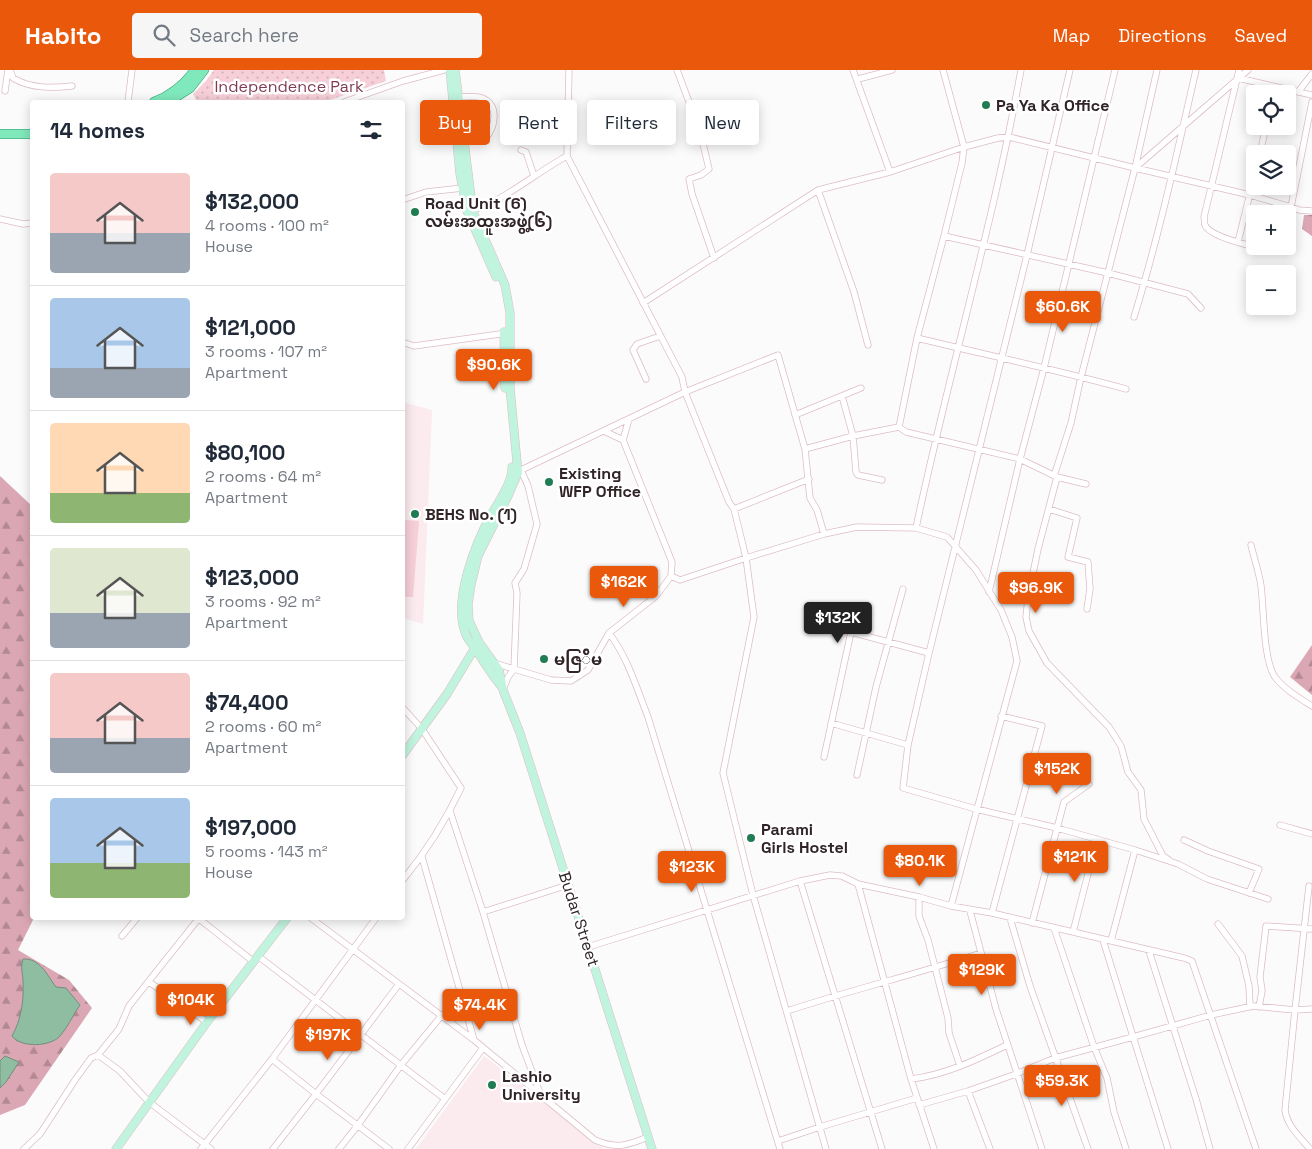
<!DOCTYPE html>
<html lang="en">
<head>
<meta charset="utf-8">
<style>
	:root { --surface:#fff; --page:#f6f6f7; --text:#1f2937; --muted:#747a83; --line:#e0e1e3; --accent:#ea580c }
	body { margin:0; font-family:"Space Grotesk","Noto Sans Myanmar",sans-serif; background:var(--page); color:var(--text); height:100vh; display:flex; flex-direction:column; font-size:19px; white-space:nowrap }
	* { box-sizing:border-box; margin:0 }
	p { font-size:16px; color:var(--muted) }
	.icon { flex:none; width:28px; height:28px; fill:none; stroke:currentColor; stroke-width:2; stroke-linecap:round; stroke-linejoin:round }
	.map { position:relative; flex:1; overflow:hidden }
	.details { position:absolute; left:30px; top:30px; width:375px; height:820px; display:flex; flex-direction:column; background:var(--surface); border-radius:5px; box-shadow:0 2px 12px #0003 }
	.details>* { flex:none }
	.guide { position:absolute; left:420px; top:30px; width:475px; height:45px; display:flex; gap:10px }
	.buttons { position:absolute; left:1246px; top:15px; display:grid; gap:10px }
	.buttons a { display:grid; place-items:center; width:50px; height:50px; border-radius:5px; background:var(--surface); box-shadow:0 2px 12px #0003; font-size:25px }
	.price { position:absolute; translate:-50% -42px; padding:0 11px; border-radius:5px; background:var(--accent); color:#fff; font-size:16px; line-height:32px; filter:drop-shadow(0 1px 2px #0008) }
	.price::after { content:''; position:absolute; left:50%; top:30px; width:15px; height:11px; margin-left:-8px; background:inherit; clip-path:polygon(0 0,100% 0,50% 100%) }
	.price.active { background:#222; color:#fff }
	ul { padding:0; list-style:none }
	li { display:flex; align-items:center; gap:15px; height:125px; padding:0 20px }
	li+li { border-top:1px solid var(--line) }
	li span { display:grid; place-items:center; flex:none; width:140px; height:100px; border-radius:5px; color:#555 }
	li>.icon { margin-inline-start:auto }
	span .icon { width:60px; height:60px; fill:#fffc; stroke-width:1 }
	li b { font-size:21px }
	h2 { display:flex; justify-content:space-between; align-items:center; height:60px; padding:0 20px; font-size:21px }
	.pill { padding:0 18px; border-radius:5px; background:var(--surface); box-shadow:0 2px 12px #0003; font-size:18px; line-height:45px }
	.pill.active { background:var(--accent); color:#fff }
	header { display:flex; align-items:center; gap:30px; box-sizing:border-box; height:70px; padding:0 25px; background:var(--accent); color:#fff }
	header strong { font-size:24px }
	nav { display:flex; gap:28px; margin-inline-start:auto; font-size:18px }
	.search { width:350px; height:45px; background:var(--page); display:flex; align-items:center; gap:12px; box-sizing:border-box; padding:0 18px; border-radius:5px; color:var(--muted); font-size:19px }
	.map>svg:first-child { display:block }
	.built { fill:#fbeaee }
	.green { fill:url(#green-dots) }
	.forest { fill:url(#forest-firs) }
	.pitch { fill:#f6cfd9 }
	.water { fill:#8ebda1; stroke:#728f7c }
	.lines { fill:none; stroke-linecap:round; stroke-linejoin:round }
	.street-casing { stroke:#ddbdc5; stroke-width:7 }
	.secondary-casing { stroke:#ddbdc5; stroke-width:9 }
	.primary-casing { stroke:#2d9b6b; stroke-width:10 }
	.street { stroke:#fff; stroke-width:5.5 }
	.secondary { stroke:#c0f4de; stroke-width:8 }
	.primary { stroke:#80e9bc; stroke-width:9 }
	.poi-dot { fill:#207c52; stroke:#fff; stroke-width:2 }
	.labels { text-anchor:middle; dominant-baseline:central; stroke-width:5; stroke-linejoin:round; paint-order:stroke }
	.park-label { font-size:16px; fill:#7f3d53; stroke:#fff }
	.poi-label { font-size:16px; font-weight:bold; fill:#302427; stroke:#fff; text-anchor:start }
	.street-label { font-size:16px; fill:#302427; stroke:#fff }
</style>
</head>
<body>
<header>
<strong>Habito</strong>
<div class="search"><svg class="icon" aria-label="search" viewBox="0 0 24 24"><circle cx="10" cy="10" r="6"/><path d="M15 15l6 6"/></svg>Search here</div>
<nav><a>Map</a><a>Directions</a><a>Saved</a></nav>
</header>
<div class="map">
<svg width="1312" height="1079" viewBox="0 0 1312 1079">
	<defs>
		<pattern id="green-dots" width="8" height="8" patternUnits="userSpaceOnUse" patternTransform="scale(1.25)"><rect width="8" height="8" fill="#f6cfd9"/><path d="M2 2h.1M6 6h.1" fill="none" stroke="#d3b2ba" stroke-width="1.8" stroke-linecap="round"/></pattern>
		<pattern id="forest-firs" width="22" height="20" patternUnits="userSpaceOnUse" patternTransform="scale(1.25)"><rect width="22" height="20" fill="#dba7b5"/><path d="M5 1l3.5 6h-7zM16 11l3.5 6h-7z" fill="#b28893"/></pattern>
	</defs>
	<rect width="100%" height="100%" fill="#fbfbfb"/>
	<path class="built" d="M 402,332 L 432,340 L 423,554 L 403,548 Z
		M 484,986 L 558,1043 L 594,1073 L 605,1079 L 416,1079 Z"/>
	<path class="green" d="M 214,0 L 384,0 L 386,11 L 324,32 L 197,32 L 193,24 L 206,11 Z"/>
	<path class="forest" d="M 1304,145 L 1312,145 L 1312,166 L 1302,159 Z
		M 0,406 L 32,436 L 32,848 L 34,848 L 18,880 L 69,910 L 92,938 L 25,1035 L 0,1045 Z
		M 1312,575 L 1312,625 L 1290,607 Z"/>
	<path class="pitch" d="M 403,450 L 419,451 L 413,527 L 403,527 Z"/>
	<path class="water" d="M 23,889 C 40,888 47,905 56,917 L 66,918 L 80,935 C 73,945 68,957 60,966 C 50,977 21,978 12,966 C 21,950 24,931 23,912 C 23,903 20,898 23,889 Z
		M 5,986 L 19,992 L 6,1012 L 0,1018 L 0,991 Z"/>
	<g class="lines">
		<g class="street-casing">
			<path id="street" d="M 10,0 L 13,8 C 31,19 52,18 72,16
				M 677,0 L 700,61 L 709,99 L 701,105 L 689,109 L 692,124 L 714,188
				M 853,0 L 890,102
				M 943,0 L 964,77 L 962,93 L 944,166 L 917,268 L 899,357 L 906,362 L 1020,389 L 1057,407 L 1038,479 L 1028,528 L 1026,547 L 1029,561 L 1047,593 L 1109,657 L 1121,676 L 1128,702 L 1141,720 L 1144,749 L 1163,786 L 1169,790
				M 1070,0 L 1027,185 L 929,583 L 908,675 L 903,718 L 976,739 L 1057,758 L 1135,780 L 1178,794 L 1207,809 L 1268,829
				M 1239,0 L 1204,147 C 1205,150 1204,153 1205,155 C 1210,168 1257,177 1271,181
				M 1238,8 L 1312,25
				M 858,9 L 892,0
				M 5,21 L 8,0
				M 1298,22 L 1312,4
				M 458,27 C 465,27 475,25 482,28 C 500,35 495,58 485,69
				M 128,32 L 132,0
				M 344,32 L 403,11 L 444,0
				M 521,80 L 526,82 L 534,106
				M 1260,84 L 1266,56
				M 1135,98 L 1250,125 L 1291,137 L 1312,32
				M 818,120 L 854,222 L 868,275
				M 402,130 L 426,122 L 463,118
				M 1291,137 L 1299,140 L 1312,141
				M 470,141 C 501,133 537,102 567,86 L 569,0
				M 0,149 L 23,154 L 32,153
				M 944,166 L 1108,203 L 1188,224 L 1201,238
				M 1238,172 L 1255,103
				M 643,233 L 818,120 L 890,102 L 964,77 L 998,68 L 1009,67 L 1135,98 L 1248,0
				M 1134,247 C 1159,166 1177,83 1196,0
				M 917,268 C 987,285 1057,300 1126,319
				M 402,272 L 414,276 L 507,263
				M 646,309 L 633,280 L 637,274 L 660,266
				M 842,326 L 853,366 L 856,402 L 858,405 L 882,410
				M 795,345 L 861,318
				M 604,361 L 623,370 L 629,349
				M 805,379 L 853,366 L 899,357
				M 521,400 L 528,416 L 537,454 L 524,499 L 515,513 L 517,523 L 514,599 L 551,610 L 571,611 L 588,600 L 609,563 L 656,526 L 671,506 L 672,492 L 623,370
				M 519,401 L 685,322 L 682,307 L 567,86
				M 1054,406 L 1071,353 L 1081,307 L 1135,98 L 1157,0
				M 1057,407 L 1086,414
				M 734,439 L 809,409
				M 1049,439 L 1077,448 L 1068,487 L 1088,492 L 1090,519 L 1087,539
				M 916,458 C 948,305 993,155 1021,0
				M 824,464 L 817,440 L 810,428 L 805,379 L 778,285 L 685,322 L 729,432 L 734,439 L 746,488 L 754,547 L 723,703 L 753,825 L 826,1079
				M 1251,475 C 1254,488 1259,502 1261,516 C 1264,539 1263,590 1275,607 C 1284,619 1299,628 1312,636
				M 671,506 L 680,510 L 746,488 L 824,464 L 857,457 L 916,458 L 947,467 L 976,500 L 1001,540 L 1012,567 L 1017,591 L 951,836
				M 989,522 L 1020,389 L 1044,298 L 1115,0
				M 609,563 C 628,588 637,619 648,647 L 780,1079
				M 494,593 L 514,599 L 508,607 L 503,620
				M 402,637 L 422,659 L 461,718 C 445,752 426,782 402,811
				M 831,653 L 908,675
				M 824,687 L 851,562 L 929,583
				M 857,705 L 876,617 L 903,519
				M 450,741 L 483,842 L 522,975 L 540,1023
				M 1280,755 L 1312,764
				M 1184,770 L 1208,781 L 1259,799 L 1249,823
				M 422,787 L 474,970
				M 800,811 L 882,1079
				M 858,814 L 911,1009 L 934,1079
				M 1309,816 L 1295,940 L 1312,939
				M 919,827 L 919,846 L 928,870 L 948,948 L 949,963 L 960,996
				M 970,841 L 996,939 L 1042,1079
				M 483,842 L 568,815
				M 992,843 L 1042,656 L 1001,646
				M 198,848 L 254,892
				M 311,848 L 474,970 L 595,1070 C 617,1079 626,1076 648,1067
				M 1010,848 L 1030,916 L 1088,1079
				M 1032,853 L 1064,732 L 1089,714
				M 1218,854 L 1242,886 L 1249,916 L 1250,937
				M 1054,858 L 1094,977 L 1107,1008 L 1114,1042 L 1126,1079
				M 1073,862 L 1097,769
				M 122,866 L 137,848
				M 1103,870 L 1168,1079
				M 1111,871 L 1135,780
				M 588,877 L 800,811 L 830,805 L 842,806 L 858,814 L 919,827 L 951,836 L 992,843 L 1184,888 L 1192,891 L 1256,1079
				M 1149,881 L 1196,1029 L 1210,1079
				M 258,886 L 445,1029
				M 149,912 L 207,952
				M 1259,937 L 1262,921 L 1260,907 L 1266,856 L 1312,859
				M 787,941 C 851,920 917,904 981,883
				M 98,985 L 120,1001 L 149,1032 L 211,1079
				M 272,989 L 316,1024 L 389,1079
				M 911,1009 C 945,1005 976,990 1007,975
				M 968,1021 L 990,1079
				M 919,1035 L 968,1021 L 1016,1004 L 1055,988 L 1133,967 L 1211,945 L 1253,936 L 1295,940 L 1285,1040 C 1287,1056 1300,1067 1310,1079
				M 778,1071 L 820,1057 L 917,1028
				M 24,1079 L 40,1064 L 75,1010 L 91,988 L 98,985 L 119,959 L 129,936 L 199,848
				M 201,1079 L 272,989 L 376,848
				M 273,1079 L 316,1024 L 399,914
				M 339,1079 L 358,1055 L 401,995 L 442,945
				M 408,1079 L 483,978"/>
		</g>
		<g class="secondary-casing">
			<path id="secondary" d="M 450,0 L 460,104 L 467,141 L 496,207
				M 455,0 L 473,142 L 505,215 L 510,243 L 510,318 L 518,403 L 508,426 L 478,486 L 471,515 L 468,534 L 469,551 L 479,572 L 499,600 L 503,620 L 520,663 L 652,1079
				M 504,262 L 505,318
				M 501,616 C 491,604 483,591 475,578 C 471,573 467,569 465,562 C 453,530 475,474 491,445 C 498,433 513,411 512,397
				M 402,686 L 447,624 L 476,576
				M 116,1079 L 207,952 L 287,848"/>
		</g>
		<g class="primary-casing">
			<path id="primary" d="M 154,32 C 170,26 185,14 195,0
				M 168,32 L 190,18 L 204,0
				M 0,64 L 32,64"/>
		</g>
		<use href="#street" class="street"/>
		<use href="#secondary" class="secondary"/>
		<use href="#primary" class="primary"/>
	</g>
	<g class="poi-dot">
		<circle cx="986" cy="35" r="5"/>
		<circle cx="415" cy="142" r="5"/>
		<circle cx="549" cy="412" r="5"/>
		<circle cx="415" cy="444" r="5"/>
		<circle cx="544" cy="589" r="5"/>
		<circle cx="751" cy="768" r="5"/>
		<circle cx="492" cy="1015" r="5"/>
	</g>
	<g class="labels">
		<g class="park-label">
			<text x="289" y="16">Independence Park</text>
		</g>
		<g class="poi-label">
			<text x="996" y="35">Pa Ya Ka Office</text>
			<text x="425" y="133">Road Unit (6)<tspan x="425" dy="18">လမ်းအထူးအဖွဲ့(၆)</tspan></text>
			<text x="559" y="403">Existing<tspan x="559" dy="18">WFP Office</tspan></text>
			<text x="425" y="444">BEHS No. (1)</text>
			<text x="554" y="589">မဇြ်ိမ</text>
			<text x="761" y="759">Parami<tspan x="761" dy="18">Girls Hostel</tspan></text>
			<text x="502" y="1006">Lashio<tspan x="502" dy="18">University</tspan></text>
		</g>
		<g class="street-label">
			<text transform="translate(579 849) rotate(72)">Budar Street</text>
		</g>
	</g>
</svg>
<div class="buttons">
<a><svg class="icon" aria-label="locate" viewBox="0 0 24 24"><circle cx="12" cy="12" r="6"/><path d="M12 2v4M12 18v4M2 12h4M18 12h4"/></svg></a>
<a><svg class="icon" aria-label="layers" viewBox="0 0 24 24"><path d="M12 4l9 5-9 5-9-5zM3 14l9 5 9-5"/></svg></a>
<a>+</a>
<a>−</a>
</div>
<b class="price" style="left:1063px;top:263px">$60.6K</b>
<b class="price" style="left:494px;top:321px">$90.6K</b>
<b class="price" style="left:624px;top:538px">$162K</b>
<b class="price" style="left:1036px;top:544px">$96.9K</b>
<b class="price active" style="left:838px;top:574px">$132K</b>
<b class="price" style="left:1057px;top:725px">$152K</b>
<b class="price" style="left:1075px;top:813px">$121K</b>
<b class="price" style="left:920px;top:817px">$80.1K</b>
<b class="price" style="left:692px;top:823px">$123K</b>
<b class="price" style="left:982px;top:926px">$129K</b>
<b class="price" style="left:191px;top:956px">$104K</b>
<b class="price" style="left:480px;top:961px">$74.4K</b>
<b class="price" style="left:328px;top:991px">$197K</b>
<b class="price" style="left:1062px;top:1037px">$59.3K</b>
<div class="guide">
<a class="pill active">Buy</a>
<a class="pill">Rent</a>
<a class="pill">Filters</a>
<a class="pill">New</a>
</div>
<section class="details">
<h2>14 homes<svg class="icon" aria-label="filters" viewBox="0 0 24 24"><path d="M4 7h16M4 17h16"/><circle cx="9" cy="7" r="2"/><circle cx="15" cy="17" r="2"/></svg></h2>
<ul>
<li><span style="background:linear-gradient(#f6c9c9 60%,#9aa5b1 0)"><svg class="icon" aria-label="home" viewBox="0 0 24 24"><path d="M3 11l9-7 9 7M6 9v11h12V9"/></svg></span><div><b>$132,000</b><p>4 rooms · 100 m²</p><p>House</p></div></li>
<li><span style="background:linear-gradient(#a9c7e8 70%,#9aa5b1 0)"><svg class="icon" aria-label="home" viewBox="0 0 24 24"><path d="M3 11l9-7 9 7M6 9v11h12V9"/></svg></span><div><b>$121,000</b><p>3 rooms · 107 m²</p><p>Apartment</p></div></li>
<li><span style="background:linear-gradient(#ffd9b3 70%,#8fb573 0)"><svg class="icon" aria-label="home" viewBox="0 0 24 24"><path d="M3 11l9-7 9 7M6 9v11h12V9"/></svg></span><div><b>$80,100</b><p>2 rooms · 64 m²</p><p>Apartment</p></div></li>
<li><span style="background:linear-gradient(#dfe7d0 65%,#9aa5b1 0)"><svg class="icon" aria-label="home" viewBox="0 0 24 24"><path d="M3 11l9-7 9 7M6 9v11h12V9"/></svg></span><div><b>$123,000</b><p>3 rooms · 92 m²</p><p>Apartment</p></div></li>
<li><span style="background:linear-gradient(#f6c9c9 65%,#9aa5b1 0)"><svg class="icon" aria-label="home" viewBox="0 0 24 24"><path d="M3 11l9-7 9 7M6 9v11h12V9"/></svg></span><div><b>$74,400</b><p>2 rooms · 60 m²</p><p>Apartment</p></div></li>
<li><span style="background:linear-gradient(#a9c7e8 65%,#8fb573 0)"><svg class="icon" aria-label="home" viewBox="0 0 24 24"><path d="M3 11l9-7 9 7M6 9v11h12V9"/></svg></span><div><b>$197,000</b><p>5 rooms · 143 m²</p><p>House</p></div></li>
</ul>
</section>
</div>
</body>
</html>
